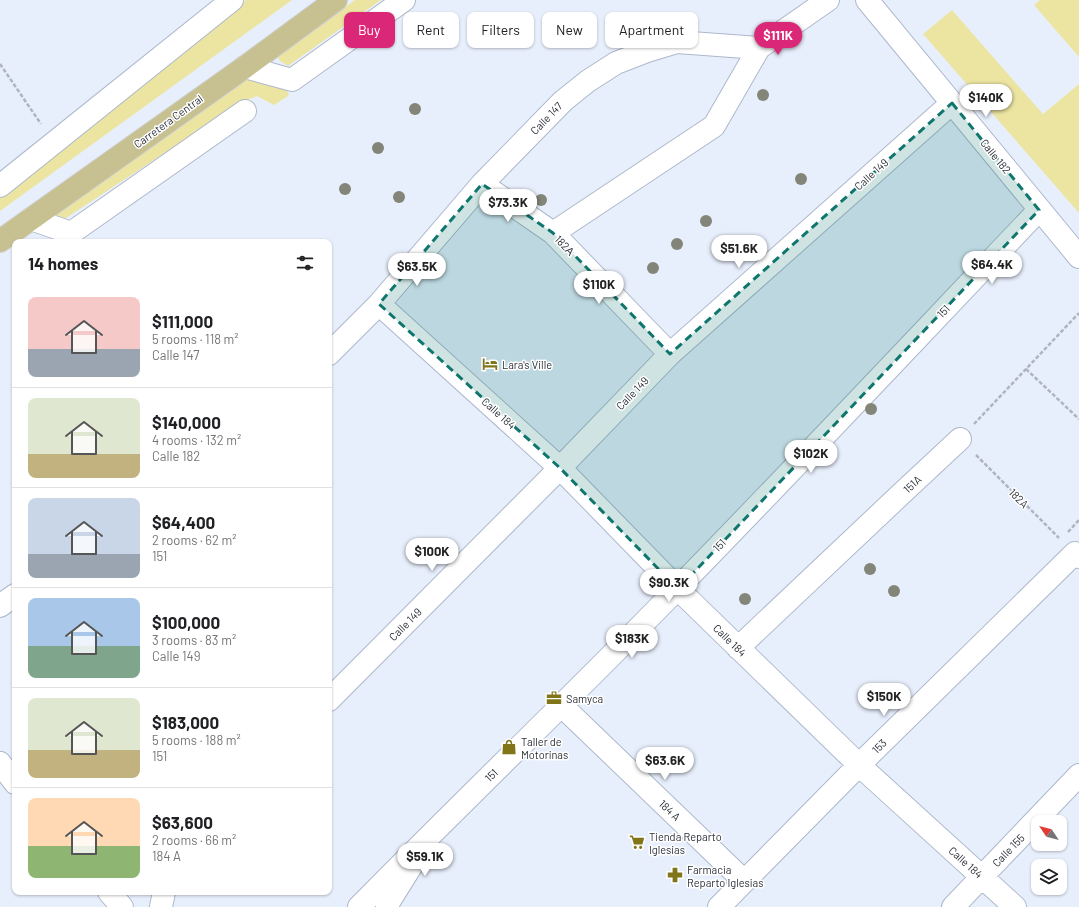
<!DOCTYPE html>
<html lang="en">
<head>
<meta charset="utf-8">
<style>
	:root { --surface:#fff; --page:#f6f6f6; --text:#202124; --muted:#757577; --line:#e0e0e0; --accent:#db2777 }
	body { margin:0; font-family:Barlow,sans-serif; background:var(--page); color:var(--text); height:100vh; display:flex; flex-direction:column; font-size:15px; white-space:nowrap }
	* { box-sizing:border-box; margin:0 }
	p { font-size:13px; color:var(--muted) }
	.icon { flex:none; width:22px; height:22px; fill:none; stroke:currentColor; stroke-width:2; stroke-linecap:round; stroke-linejoin:round }
	.map { position:relative; flex:1; overflow:hidden }
	.panel { position:absolute; left:12px; top:239px; width:320px; height:656px; display:flex; flex-direction:column; background:var(--surface); border-radius:8px; box-shadow:0 1px 3px #0004 }
	.panel>* { flex:none }
	.guide { position:absolute; left:344px; top:12px; width:380px; height:36px; display:flex; gap:8px }
	.needle { width:26px; rotate:305deg }
	.fabs { position:absolute; left:1031px; top:815px; display:grid; gap:8px }
	.fabs a { display:grid; place-items:center; width:36px; height:36px; border-radius:8px; background:var(--surface); box-shadow:0 1px 3px #0004; font-size:20px }
	.price { position:absolute; translate:-50% -34px; padding:0 9px; border-radius:14px; background:#fff; color:#222; font-size:13px; line-height:26px; filter:drop-shadow(0 1px 2px #0008) }
	.price::after { content:''; position:absolute; left:50%; top:24px; width:12px; height:9px; margin-left:-6px; background:inherit; clip-path:polygon(0 0,100% 0,50% 100%) }
	.price.selected { background:var(--accent); color:#fff }
	ul { padding:0; list-style:none }
	li { display:flex; align-items:center; gap:12px; height:100px; padding:0 16px }
	li+li { border-top:1px solid var(--line) }
	li span { display:grid; place-items:center; flex:none; width:112px; height:80px; border-radius:8px; color:#555 }
	li>.icon { margin-inline-start:auto }
	span .icon { width:48px; height:48px; fill:#fffc; stroke-width:1 }
	li b { font-size:17px }
	h2 { display:flex; justify-content:space-between; align-items:center; height:48px; padding:0 16px; font-size:17px }
	.chip { padding:0 14px; border-radius:8px; background:var(--surface); box-shadow:0 1px 3px #0004; font-size:14px; line-height:36px }
	.chip.selected { background:var(--accent); color:#fff }
	.map>svg:first-child { display:block }
	.green { fill:#ece5a2 }
	.lines { fill:none; stroke-linecap:round; stroke-linejoin:round }
	.minor-casing { stroke:#adb8cc; stroke-width:24 }
	.major-casing { stroke:#d0d1d3; stroke-width:24 }
	.path { stroke:#aeb4c0; stroke-width:2.5; stroke-dasharray:4 2; stroke-linecap:butt }
	.minor { stroke:#fff; stroke-width:22 }
	.major { stroke:#c7c191; stroke-width:22 }
	.tree { fill:#838579 }
	.marked { fill:#0f766e; fill-opacity:0.2; stroke:#0f766e; stroke-width:3; stroke-dasharray:8 5; stroke-linejoin:round }
	.labels { text-anchor:middle; dominant-baseline:central; stroke-width:3; stroke-linejoin:round; paint-order:stroke }
	.street-label { font-size:11px; fill:#2a2e36; stroke:#fff }
	.poi-label { font-size:11px; fill:#2a2e36; stroke:#fff; text-anchor:start }
</style>
</head>
<body>
<div class="map">
<svg width="1079" height="907" viewBox="0 0 1079 907">
	<rect width="100%" height="100%" fill="#e8effc"/>
	<path class="green" d="M 246,0 L 292,0 L 0,211 L 0,193 Z
		M 355,0 L 381,0 L 288,66 C 284,63 277,61 278,55 Z
		M 1040,0 L 1079,0 L 1079,57 L 1034,5 Z
		M 952,10 L 1043,114 L 1079,84 L 1079,213 L 923,34 Z
		M 251,76 L 271,82 L 287,91 L 289,94 L 288,96 L 274,105 L 257,96 L 242,102 L 63,220 L 57,216 L 56,213 Z"/>
	<g class="lines">
		<g class="minor-casing">
			<path id="minor" d="M 867,0 L 1079,257
				M 245,67 L 292,80 L 404,0
				M 482,184 L 553,233 L 670,354
				M 0,186 L 232,0
				M 31,219 L 71,233 L 245,111
				M 553,233 L 714,126 L 759,48
				M 379,304 L 560,468 L 678,589 L 859,765 L 1015,907
				M 329,354 L 379,304 L 482,184 L 563,101 L 588,81 L 616,63 L 647,51 L 677,42 L 759,48 L 828,0
				M 0,606 L 15,595
				M 738,648 L 900,495 L 960,439
				M 329,700 L 560,468 L 670,354 L 952,103
				M 562,706 L 744,881
				M 0,763 L 15,783
				M 109,892 L 122,907
				M 161,907 L 164,892
				M 359,907 C 464,800 573,696 677,589 C 799,464 919,336 1039,210
				M 387,907 L 390,900 L 412,865
				M 719,907 L 859,765 L 1075,553 L 1079,557
				M 953,907 L 1079,775"/>
		</g>
		<g class="major-casing">
			<path id="major" d="M 0,241 L 245,67 L 336,0"/>
		</g>
		<path class="path" d="M 0,64 L 41,124
			M 1026,369 L 1079,419
			M 974,424 L 1079,313
			M 976,455 L 1059,538
			M 1068,532 L 1079,520"/>
		<use href="#minor" class="minor"/>
		<use href="#major" class="major"/>
	</g>
	<g class="tree">
		<circle cx="504" cy="34" r="6"/>
		<circle cx="763" cy="95" r="6"/>
		<circle cx="415" cy="109" r="6"/>
		<circle cx="378" cy="148" r="6"/>
		<circle cx="801" cy="179" r="6"/>
		<circle cx="345" cy="189" r="6"/>
		<circle cx="399" cy="197" r="6"/>
		<circle cx="541" cy="200" r="6"/>
		<circle cx="706" cy="221" r="6"/>
		<circle cx="677" cy="244" r="6"/>
		<circle cx="653" cy="268" r="6"/>
		<circle cx="871" cy="409" r="6"/>
		<circle cx="870" cy="569" r="6"/>
		<circle cx="894" cy="591" r="6"/>
		<circle cx="745" cy="599" r="6"/>
	</g>
	<path class="marked" d="M 952,103 L 1039,210 L 678,589 L 560,468 L 379,304 L 482,184 L 553,233 L 670,354 Z"/>
	<defs>
		<g id="hotel-bare" transform="scale(1.2)"><path d="M-6-4.5h1.5V1H6V5H4.5V3h-9V5H-6ZM-4 0a1.8 1.8 0 1 1 3.6 0ZM.5 0V-2.5h3Q6-2.5 6 0Z" fill="#807519" stroke="#fff" stroke-width="2.5" paint-order="stroke"/></g>
		<g id="office-bare" transform="scale(1.2)"><path d="M-6-3h4V-5.5h4V-3h4V5H-6ZM-1-4.5V-3h2v-1.5ZM-6 0V1H6V0Z" fill="#807519" stroke="#fff" stroke-width="2.5" paint-order="stroke"/></g>
		<g id="shop-bare" transform="scale(1.2)"><path d="M-5-2.5h2.3a2.7 3.5 0 0 1 5.4 0H5L5.5 6h-11ZM-1.5-2.5h3a1.5 2.3 0 0 0-3 0Z" fill="#807519" stroke="#fff" stroke-width="2.5" paint-order="stroke"/></g>
		<g id="supermarket-bare" transform="scale(1.2)"><path d="M-6-5.5h2.5l.6 2H6L4.5 2H-2.5L-4.4-4H-6ZM-1.5 3.2a1.3 1.3 0 1 0 .1 0ZM3 3.2a1.3 1.3 0 1 0 .1 0Z" fill="#807519" stroke="#fff" stroke-width="2.5" paint-order="stroke"/></g>
		<g id="pharmacy-bare" transform="scale(1.2)"><path d="M-2-6h4v4h4v4h-4v4h-4v-4h-4v-4h4Z" fill="#807519" stroke="#fff" stroke-width="2.5" paint-order="stroke"/></g>
	</defs>
	<g fill-rule="evenodd">
		<use href="#hotel-bare" x="490" y="364"/>
		<use href="#office-bare" x="554" y="698"/>
		<use href="#shop-bare" x="509" y="747"/>
		<use href="#supermarket-bare" x="637" y="842"/>
		<use href="#pharmacy-bare" x="675" y="875"/>
	</g>
	<g class="labels">
		<g class="street-label">
			<text transform="translate(546 118) rotate(-46)">Calle 147</text>
			<text transform="translate(168 121) rotate(-36)">Carretera Central</text>
			<text transform="translate(996 156) rotate(51)">Calle 182</text>
			<text transform="translate(871 174) rotate(-42)">Calle 149</text>
			<text transform="translate(565 245) rotate(46)">182А</text>
			<text transform="translate(943 311) rotate(-46)">151</text>
			<text transform="translate(632 393) rotate(-46)">Calle 149</text>
			<text transform="translate(499 413) rotate(42)">Calle 184</text>
			<text transform="translate(912 484) rotate(-43)">151A</text>
			<text transform="translate(1019 498) rotate(45)">182A</text>
			<text transform="translate(719 545) rotate(-46)">151</text>
			<text transform="translate(405 624) rotate(-45)">Calle 149</text>
			<text transform="translate(730 640) rotate(44)">Calle 184</text>
			<text transform="translate(879 746) rotate(-45)">153</text>
			<text transform="translate(491 775) rotate(-44)">151</text>
			<text transform="translate(670 810) rotate(44)">184 A</text>
			<text transform="translate(1008 850) rotate(-46)">Calle 155</text>
			<text transform="translate(966 862) rotate(42)">Calle 184</text>
		</g>
		<g class="poi-label">
			<text x="502" y="364">Lara's Ville</text>
			<text x="566" y="698">Samyca</text>
			<text x="521" y="741">Taller de<tspan x="521" dy="13">Motorinas</tspan></text>
			<text x="649" y="836">Tienda Reparto<tspan x="649" dy="13">Iglesias</tspan></text>
			<text x="687" y="869">Farmacia<tspan x="687" dy="13">Reparto Iglesias</tspan></text>
		</g>
	</g>
</svg>
<div class="fabs">
<a><svg class="needle" viewBox="-14 -14 28 28"><path d="M0-13l5 13h-10z" fill="#e53935"/><path d="M0 13l5-13h-10z" fill="#757577"/></svg></a>
<a><svg class="icon" aria-label="layers" viewBox="0 0 24 24"><path d="M12 4l9 5-9 5-9-5zM3 14l9 5 9-5"/></svg></a>
</div>
<b class="price selected" style="left:778px;top:56px">$111K</b>
<b class="price" style="left:986px;top:118px">$140K</b>
<b class="price" style="left:508px;top:223px">$73.3K</b>
<b class="price" style="left:739px;top:269px">$51.6K</b>
<b class="price" style="left:992px;top:285px">$64.4K</b>
<b class="price" style="left:417px;top:287px">$63.5K</b>
<b class="price" style="left:599px;top:305px">$110K</b>
<b class="price" style="left:811px;top:474px">$102K</b>
<b class="price" style="left:432px;top:572px">$100K</b>
<b class="price" style="left:669px;top:603px">$90.3K</b>
<b class="price" style="left:632px;top:659px">$183K</b>
<b class="price" style="left:884px;top:717px">$150K</b>
<b class="price" style="left:665px;top:781px">$63.6K</b>
<b class="price" style="left:425px;top:877px">$59.1K</b>
<div class="guide">
<a class="chip selected">Buy</a>
<a class="chip">Rent</a>
<a class="chip">Filters</a>
<a class="chip">New</a>
<a class="chip">Apartment</a>
</div>
<section class="panel">
<h2>14 homes<svg class="icon" aria-label="filters" viewBox="0 0 24 24"><path d="M4 7h16M4 17h16"/><circle cx="9" cy="7" r="2"/><circle cx="15" cy="17" r="2"/></svg></h2>
<ul>
<li><span style="background:linear-gradient(#f6c9c9 65%,#9aa5b1 0)"><svg class="icon" aria-label="home" viewBox="0 0 24 24"><path d="M3 11l9-7 9 7M6 9v11h12V9"/></svg></span><div><b>$111,000</b><p>5 rooms · 118 m²</p><p>Calle 147</p></div></li>
<li><span style="background:linear-gradient(#dfe7d0 70%,#c2b280 0)"><svg class="icon" aria-label="home" viewBox="0 0 24 24"><path d="M3 11l9-7 9 7M6 9v11h12V9"/></svg></span><div><b>$140,000</b><p>4 rooms · 132 m²</p><p>Calle 182</p></div></li>
<li><span style="background:linear-gradient(#c9d6e8 70%,#9aa5b1 0)"><svg class="icon" aria-label="home" viewBox="0 0 24 24"><path d="M3 11l9-7 9 7M6 9v11h12V9"/></svg></span><div><b>$64,400</b><p>2 rooms · 62 m²</p><p>151</p></div></li>
<li><span style="background:linear-gradient(#a9c7e8 60%,#7fa58c 0)"><svg class="icon" aria-label="home" viewBox="0 0 24 24"><path d="M3 11l9-7 9 7M6 9v11h12V9"/></svg></span><div><b>$100,000</b><p>3 rooms · 83 m²</p><p>Calle 149</p></div></li>
<li><span style="background:linear-gradient(#dfe7d0 65%,#c2b280 0)"><svg class="icon" aria-label="home" viewBox="0 0 24 24"><path d="M3 11l9-7 9 7M6 9v11h12V9"/></svg></span><div><b>$183,000</b><p>5 rooms · 188 m²</p><p>151</p></div></li>
<li><span style="background:linear-gradient(#ffd9b3 60%,#8fb573 0)"><svg class="icon" aria-label="home" viewBox="0 0 24 24"><path d="M3 11l9-7 9 7M6 9v11h12V9"/></svg></span><div><b>$63,600</b><p>2 rooms · 66 m²</p><p>184 A</p></div></li>
</ul>
</section>
</div>
</body>
</html>
